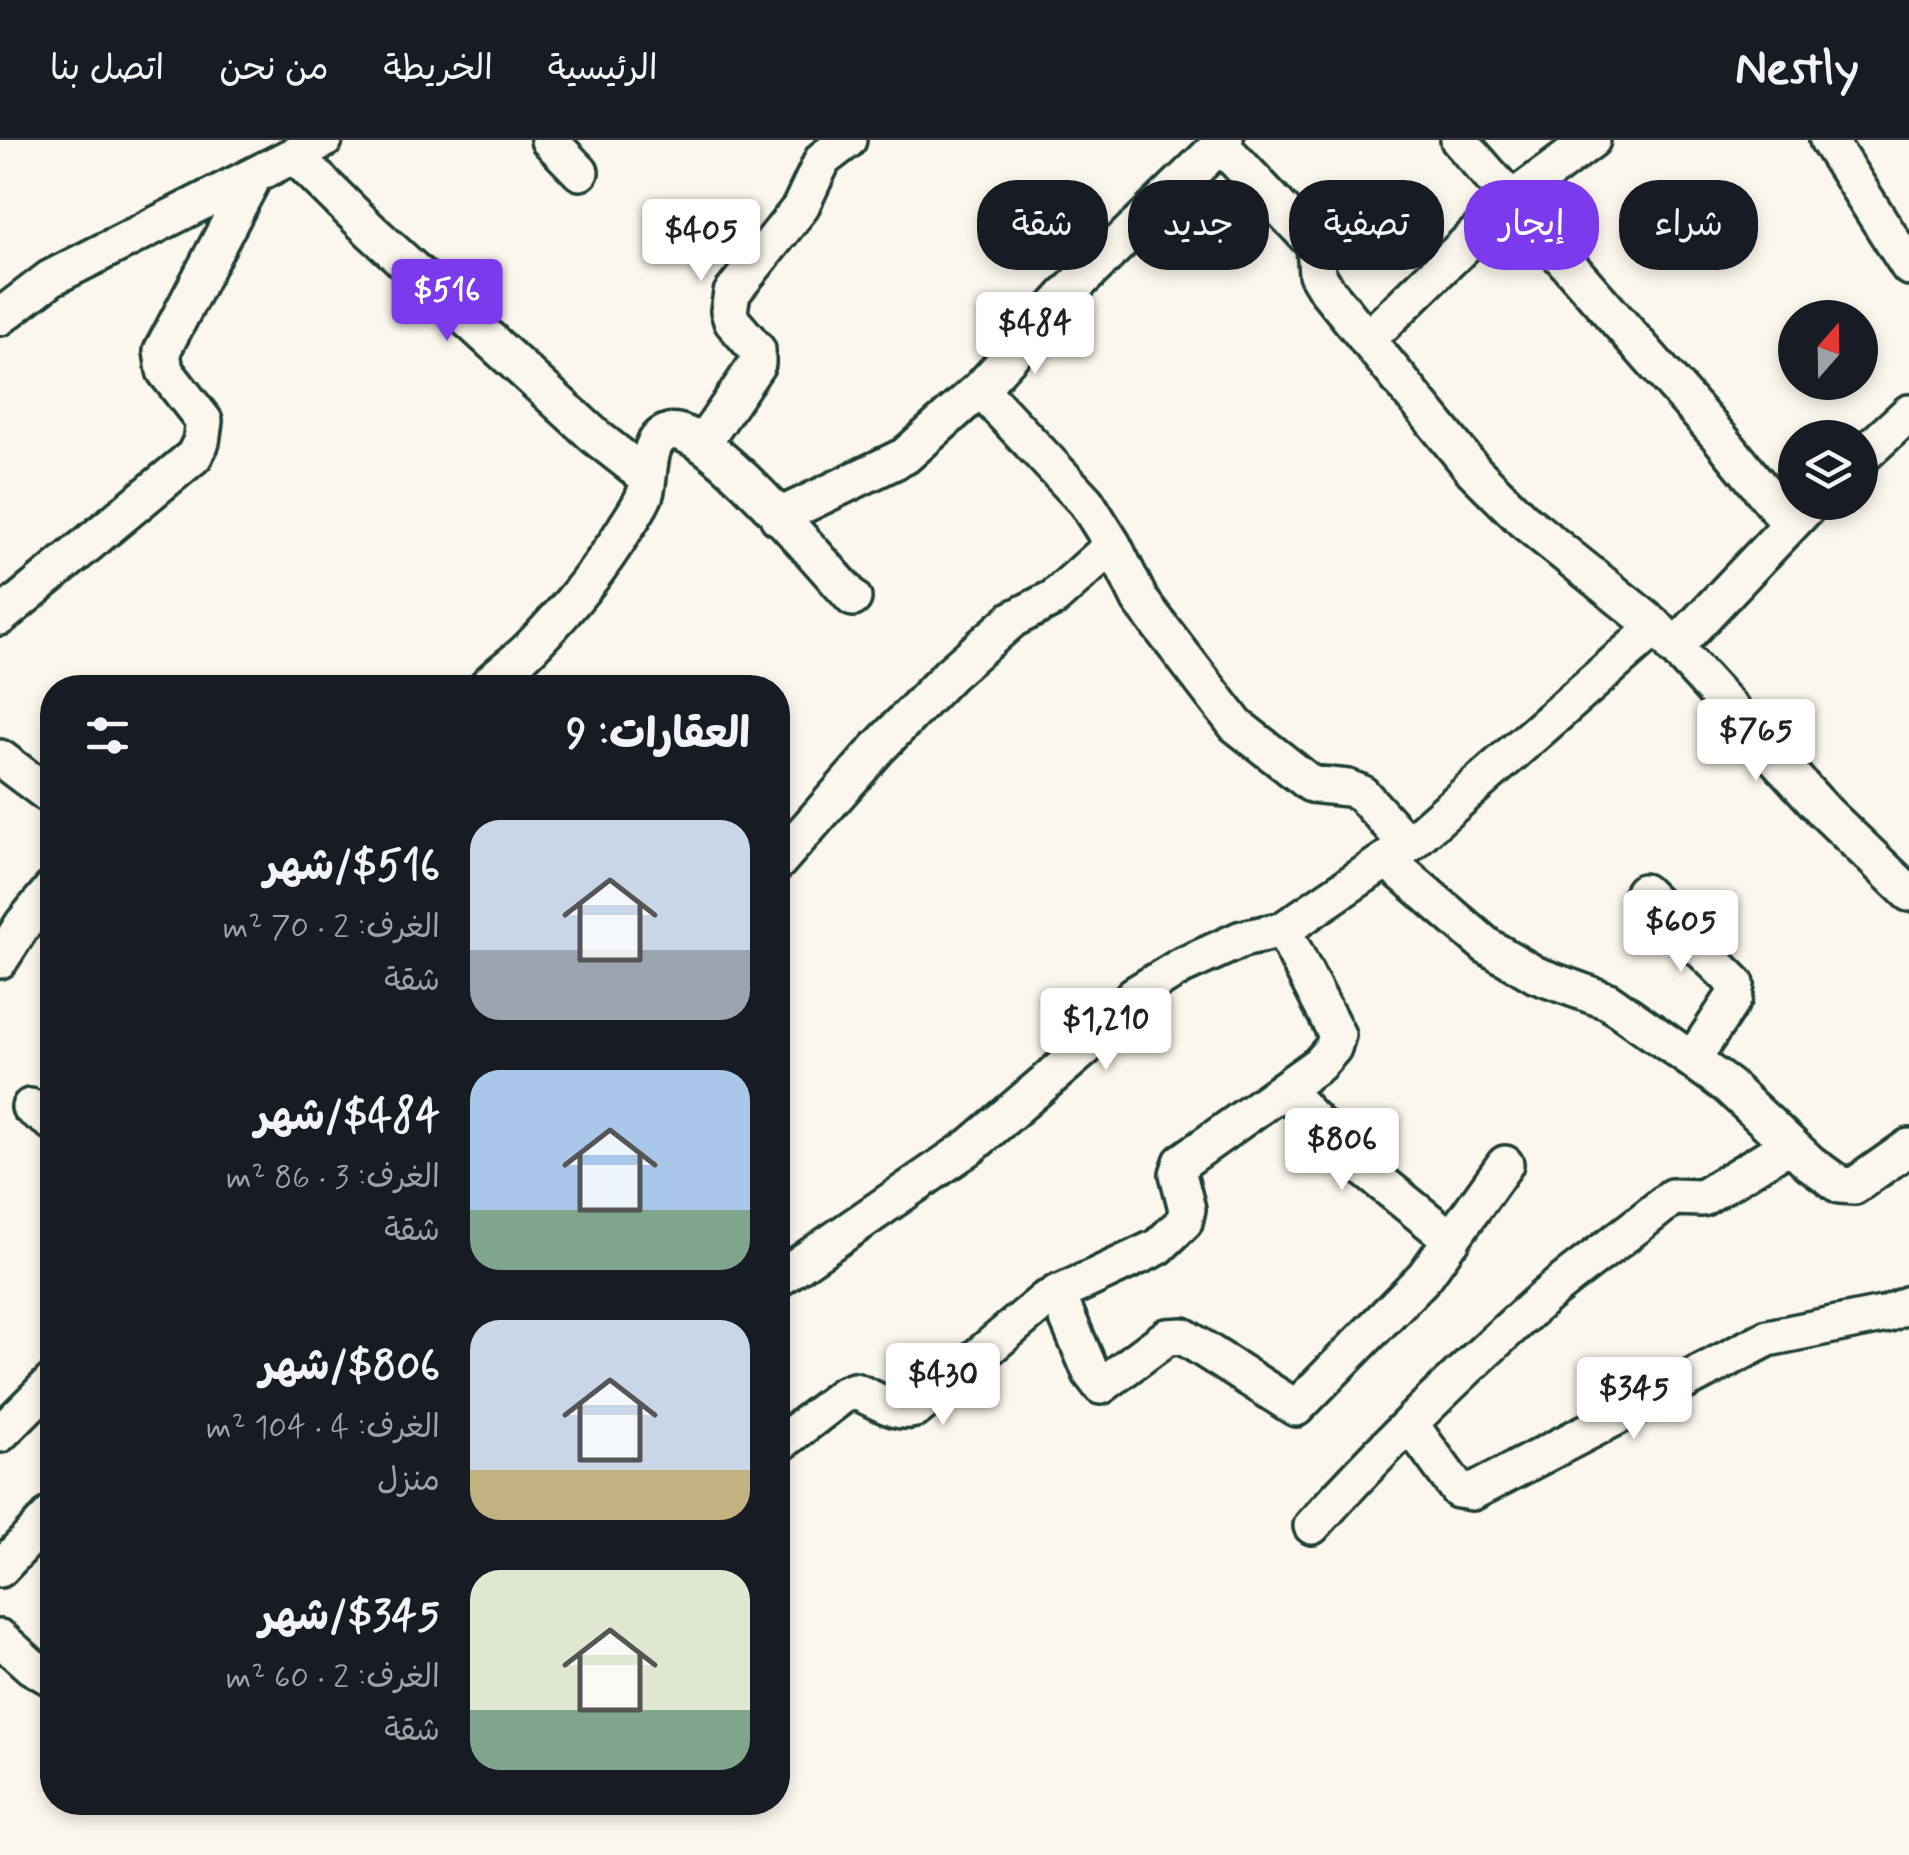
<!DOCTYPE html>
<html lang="ar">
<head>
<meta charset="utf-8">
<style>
	:root { --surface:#171b24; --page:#242831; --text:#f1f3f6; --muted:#9ea1a6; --line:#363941; --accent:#7c3aed }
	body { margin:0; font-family:Mynerve,"Playpen Sans Arabic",sans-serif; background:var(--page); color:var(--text); direction:rtl; height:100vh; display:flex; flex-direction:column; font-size:38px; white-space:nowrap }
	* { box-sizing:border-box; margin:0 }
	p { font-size:32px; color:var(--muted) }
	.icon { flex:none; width:55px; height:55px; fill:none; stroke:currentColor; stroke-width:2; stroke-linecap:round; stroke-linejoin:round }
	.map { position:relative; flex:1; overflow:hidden; direction:ltr }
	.details { position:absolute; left:40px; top:535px; width:750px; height:1140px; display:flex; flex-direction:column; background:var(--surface); border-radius:40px; box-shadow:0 5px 15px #0003; direction:rtl }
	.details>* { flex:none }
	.banner { position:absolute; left:820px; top:40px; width:938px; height:90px; direction:rtl; display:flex; gap:20px }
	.needle { width:65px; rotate:20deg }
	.buttons { position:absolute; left:1778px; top:160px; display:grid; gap:20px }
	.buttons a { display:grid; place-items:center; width:100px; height:100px; border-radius:50%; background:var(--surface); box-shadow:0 5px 15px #0003; font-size:50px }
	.price { position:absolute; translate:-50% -85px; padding:0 22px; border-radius:10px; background:#fff; color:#222; font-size:32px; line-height:65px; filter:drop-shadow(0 2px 5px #0008) }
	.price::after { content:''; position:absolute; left:50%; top:60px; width:30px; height:22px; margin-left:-15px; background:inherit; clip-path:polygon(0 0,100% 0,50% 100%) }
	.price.active { background:var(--accent); color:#fff }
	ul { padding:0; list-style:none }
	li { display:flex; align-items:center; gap:30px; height:250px; padding:0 40px }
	li span { display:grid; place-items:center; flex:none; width:280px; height:200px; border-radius:30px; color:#555 }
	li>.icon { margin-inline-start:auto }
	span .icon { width:120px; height:120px; fill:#fffc; stroke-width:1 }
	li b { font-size:42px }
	h2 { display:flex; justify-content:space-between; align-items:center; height:120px; padding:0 40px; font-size:42px }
	.tag { padding:0 35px; border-radius:40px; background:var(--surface); box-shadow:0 5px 15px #0003; font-size:35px; line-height:90px }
	.tag.active { background:var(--accent); color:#fff }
	header { display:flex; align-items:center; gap:60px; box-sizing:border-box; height:140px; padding:0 50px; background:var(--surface); border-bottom:2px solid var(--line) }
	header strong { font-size:48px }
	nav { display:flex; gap:55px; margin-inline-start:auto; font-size:35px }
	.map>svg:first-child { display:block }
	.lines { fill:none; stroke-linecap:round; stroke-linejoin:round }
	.street-casing { stroke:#1f3d34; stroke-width:42 }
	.street { stroke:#fbf7ec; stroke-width:35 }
</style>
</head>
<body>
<header>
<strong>Nestly</strong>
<nav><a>الرئيسية</a><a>الخريطة</a><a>من نحن</a><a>اتصل بنا</a></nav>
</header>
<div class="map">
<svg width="1909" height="1715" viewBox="0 0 1909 1715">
	<rect width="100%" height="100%" fill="#fbf7ec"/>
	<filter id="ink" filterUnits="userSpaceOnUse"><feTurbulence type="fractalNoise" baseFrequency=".01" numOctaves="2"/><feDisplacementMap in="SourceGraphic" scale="20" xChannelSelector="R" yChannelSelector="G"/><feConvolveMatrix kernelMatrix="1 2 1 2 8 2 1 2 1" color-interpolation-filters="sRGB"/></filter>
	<g filter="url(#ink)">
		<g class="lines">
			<g class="street-casing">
				<path id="street" d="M 549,0 L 580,32
					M 1459,0 L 1721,299 L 1790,384
					M 1828,0 L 1909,127
					M 1220,4 L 1315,105 L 1317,134 L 1326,149 L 1474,331 L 1523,380 L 1656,487 L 1825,672 L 1909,753
					M 295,16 L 371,91 L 596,297 L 647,337
					M 0,177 L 51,138 L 324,0
					M 1367,200 L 1511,60 L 1592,0
					M 980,249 L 1086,362 L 1113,405 L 1140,460 L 1236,585 L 1311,644 L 1348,648 L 1361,653 L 1408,705
					M 703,303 L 757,224 L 757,210 L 732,181 L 729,171 L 732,153 L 800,68 L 823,19 L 848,0
					M 1860,318 L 1909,273
					M 778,377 L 905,316 L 980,249 L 1069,152 L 1225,0
					M 0,477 L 194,316 L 201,302 L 204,281 L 165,231 L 162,211 L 254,36
					M 1674,508 L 1812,362
					M 485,548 C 499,532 517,522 531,507 C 566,471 600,430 626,387 C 633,376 641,365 645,354 C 651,336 645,299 669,292 C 705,281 826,429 853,458
					M 0,618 L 52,657
					M 1387,720 L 1487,806 L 1536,835 L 1608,861 L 1692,920 L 1728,946 L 1810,1023 L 1840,1045 L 1854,1046 L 1909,1007
					M 778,722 L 879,607 L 950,534 L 1013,479 L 1054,458 L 1113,405
					M 1643,752 L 1736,844 L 1734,857 L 1692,920
					M 0,820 L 23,784 L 52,749
					M 1284,949 L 1346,1014 L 1452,1100
					M 30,967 L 52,982
					M 778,1139 L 971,1006 L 1085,908 L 1134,855 L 1180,827 L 1242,799 L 1283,790 L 1408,705 L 1656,487
					M 1057,1153 L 1091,1233 L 1101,1246 L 1167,1197 L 1183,1196 L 1296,1268 L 1425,1136 L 1505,1024
					M 1410,1284 L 1458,1350 L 1472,1352 L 1768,1198 L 1887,1174 L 1909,1164
					M 0,1294 L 52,1242
					M 778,1305 L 843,1255 L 854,1251 C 874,1257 897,1277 917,1268 L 1045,1160 L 1158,1107 L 1184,1082 L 1187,1069 L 1178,1034 L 1182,1022 L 1319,924 L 1333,908 L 1337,895 L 1283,790
					M 1312,1386 C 1383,1307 1460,1232 1540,1161 C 1582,1124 1630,1094 1672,1057 L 1702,1058 L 1790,1004
					M 0,1429 L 52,1374
					M 0,1498 L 31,1526 L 52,1538"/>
			</g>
			<use href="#street" class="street"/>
		</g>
	</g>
</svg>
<div class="buttons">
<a><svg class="needle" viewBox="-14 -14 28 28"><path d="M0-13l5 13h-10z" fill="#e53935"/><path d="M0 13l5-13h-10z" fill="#9ea1a6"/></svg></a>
<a><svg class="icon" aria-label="layers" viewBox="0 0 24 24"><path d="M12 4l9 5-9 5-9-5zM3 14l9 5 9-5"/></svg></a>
</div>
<b class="price" style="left:701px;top:144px">$405</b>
<b class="price active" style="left:447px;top:204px">$516</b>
<b class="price" style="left:1035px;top:237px">$484</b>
<b class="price" style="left:1756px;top:644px">$765</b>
<b class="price" style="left:1681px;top:835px">$605</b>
<b class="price" style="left:1106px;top:933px">$1,210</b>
<b class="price" style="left:1342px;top:1053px">$806</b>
<b class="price" style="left:943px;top:1288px">$430</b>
<b class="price" style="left:1634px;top:1302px">$345</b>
<div class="banner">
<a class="tag">شراء</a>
<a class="tag active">إيجار</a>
<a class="tag">تصفية</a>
<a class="tag">جديد</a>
<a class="tag">شقة</a>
</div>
<section class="details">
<h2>العقارات: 9<svg class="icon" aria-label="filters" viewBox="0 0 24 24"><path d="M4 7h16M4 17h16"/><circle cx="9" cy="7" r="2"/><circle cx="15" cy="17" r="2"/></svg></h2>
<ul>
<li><span style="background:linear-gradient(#c9d6e8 65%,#9aa5b1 0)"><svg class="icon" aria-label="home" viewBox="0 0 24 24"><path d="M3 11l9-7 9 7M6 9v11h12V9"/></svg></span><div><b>$516/شهر</b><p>الغرف: 2 · 70 m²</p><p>شقة</p></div></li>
<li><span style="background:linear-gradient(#a9c7e8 70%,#7fa58c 0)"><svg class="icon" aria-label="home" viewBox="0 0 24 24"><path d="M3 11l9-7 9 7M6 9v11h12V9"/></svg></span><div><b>$484/شهر</b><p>الغرف: 3 · 86 m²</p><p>شقة</p></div></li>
<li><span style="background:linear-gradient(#c9d6e8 75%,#c2b280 0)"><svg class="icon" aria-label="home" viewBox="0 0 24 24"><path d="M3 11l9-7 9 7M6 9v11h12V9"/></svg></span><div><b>$806/شهر</b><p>الغرف: 4 · 104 m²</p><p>منزل</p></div></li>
<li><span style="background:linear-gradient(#dfe7d0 70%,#7fa58c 0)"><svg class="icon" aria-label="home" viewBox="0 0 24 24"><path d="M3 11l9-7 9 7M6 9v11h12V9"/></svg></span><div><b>$345/شهر</b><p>الغرف: 2 · 60 m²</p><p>شقة</p></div></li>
</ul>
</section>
</div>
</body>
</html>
